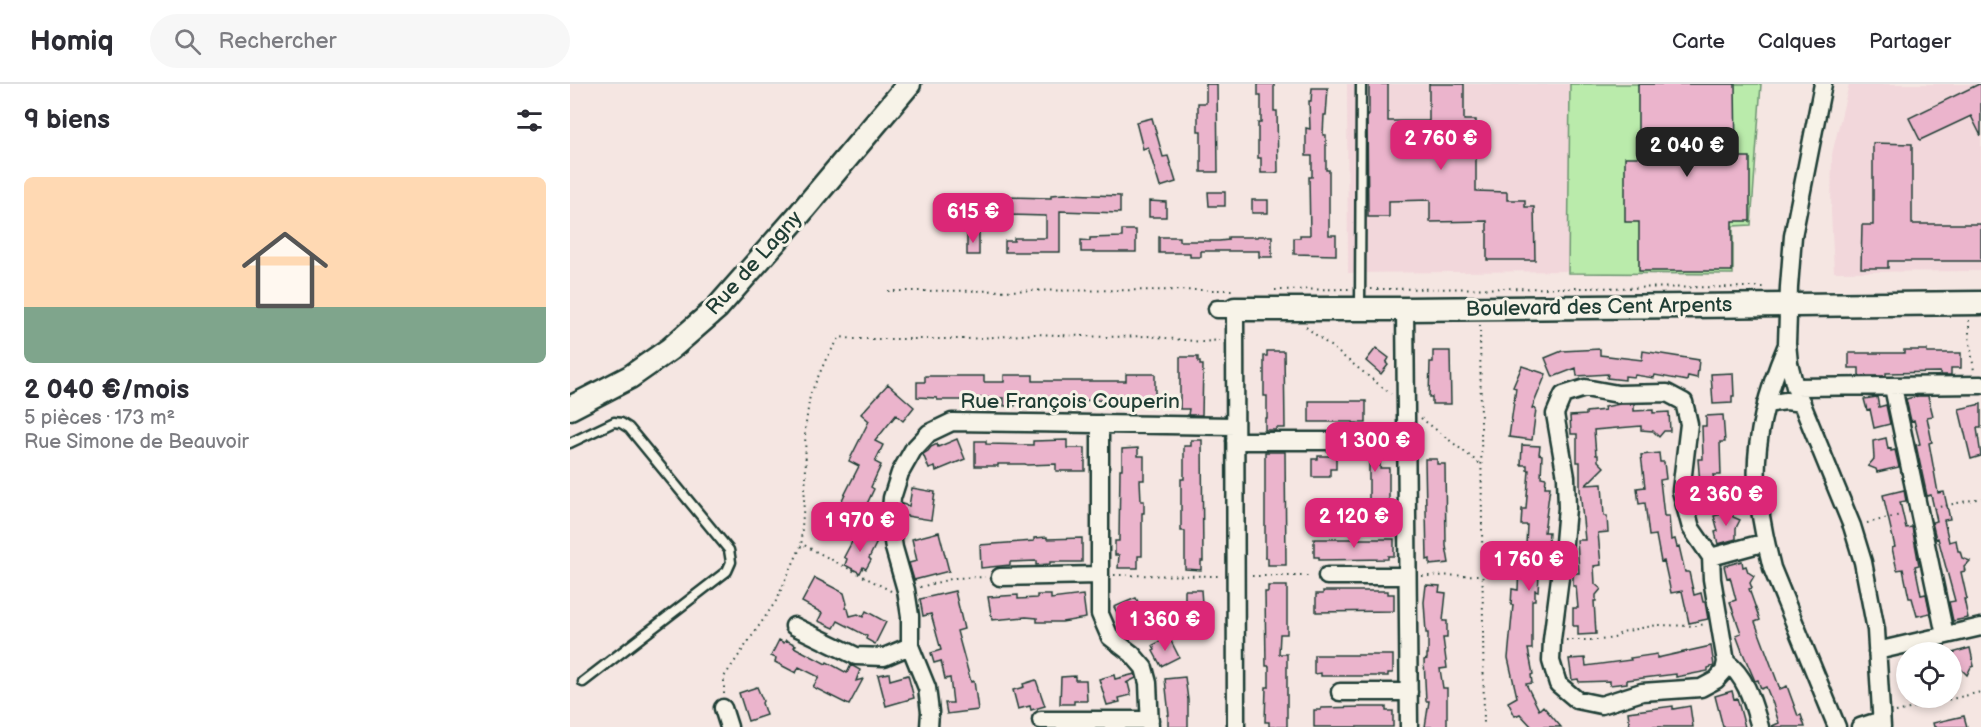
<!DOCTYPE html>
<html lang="fr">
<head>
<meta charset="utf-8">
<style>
	:root { --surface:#fff; --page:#f7f7f7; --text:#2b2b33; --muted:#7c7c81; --line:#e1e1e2; --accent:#db2777 }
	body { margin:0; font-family:"Balsamiq Sans",sans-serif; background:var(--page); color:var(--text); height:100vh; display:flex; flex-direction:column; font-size:22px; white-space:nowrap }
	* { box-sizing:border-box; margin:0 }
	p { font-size:20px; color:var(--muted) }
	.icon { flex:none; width:33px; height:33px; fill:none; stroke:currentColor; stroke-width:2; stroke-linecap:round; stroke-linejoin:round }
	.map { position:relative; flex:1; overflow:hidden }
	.details { display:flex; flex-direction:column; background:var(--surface); width:570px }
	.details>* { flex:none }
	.fabs { position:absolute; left:1326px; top:558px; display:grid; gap:12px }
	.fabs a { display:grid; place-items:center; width:66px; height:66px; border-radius:50%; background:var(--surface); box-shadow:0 3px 9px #0003; font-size:30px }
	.price { position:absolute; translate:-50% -51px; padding:0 14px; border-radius:12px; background:var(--accent); color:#fff; font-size:20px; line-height:39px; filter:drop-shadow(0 2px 3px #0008) }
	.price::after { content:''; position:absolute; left:50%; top:36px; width:18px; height:14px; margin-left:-9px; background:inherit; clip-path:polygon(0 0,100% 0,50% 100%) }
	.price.current { background:#222; color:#fff }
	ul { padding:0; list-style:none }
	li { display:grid; align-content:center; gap:12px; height:318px; padding:0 24px }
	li+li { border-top:2px solid var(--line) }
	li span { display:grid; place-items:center; height:186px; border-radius:9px; color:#555 }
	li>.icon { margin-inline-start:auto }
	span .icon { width:108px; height:108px; fill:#fffc; stroke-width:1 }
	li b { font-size:26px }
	h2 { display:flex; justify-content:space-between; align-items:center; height:72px; padding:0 24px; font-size:26px }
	header { display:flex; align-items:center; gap:36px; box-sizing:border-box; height:84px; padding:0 30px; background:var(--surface); border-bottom:2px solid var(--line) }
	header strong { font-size:28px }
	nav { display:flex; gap:33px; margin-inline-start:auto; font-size:21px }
	.search { width:420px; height:54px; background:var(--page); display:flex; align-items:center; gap:15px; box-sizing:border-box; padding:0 21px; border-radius:33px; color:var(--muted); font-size:22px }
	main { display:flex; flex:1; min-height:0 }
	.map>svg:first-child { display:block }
	.built { fill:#f2d7db }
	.green { fill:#baebab; stroke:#6c9470; stroke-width:1.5 }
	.building { fill:#ebb4cc; stroke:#1f3d34; stroke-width:1.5 }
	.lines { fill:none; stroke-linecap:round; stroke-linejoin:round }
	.lane-casing { stroke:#1f3d34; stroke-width:13 }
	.street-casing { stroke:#1f3d34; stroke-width:21 }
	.secondary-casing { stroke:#1f3d34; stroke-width:27 }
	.path { stroke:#1f3d34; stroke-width:2; stroke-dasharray:1.5 4.5; stroke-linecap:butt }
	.lane { stroke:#f7f3e8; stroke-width:8 }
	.street { stroke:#f7f3e8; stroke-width:16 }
	.secondary { stroke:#f7f3e8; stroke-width:22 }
	.labels { text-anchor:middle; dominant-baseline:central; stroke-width:6; stroke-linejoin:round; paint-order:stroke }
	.street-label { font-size:21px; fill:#1f3d34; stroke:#f7f3e8 }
</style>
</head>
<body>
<header>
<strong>Homiq</strong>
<div class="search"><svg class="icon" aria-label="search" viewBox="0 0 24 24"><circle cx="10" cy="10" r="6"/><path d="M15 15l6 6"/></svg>Rechercher</div>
<nav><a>Carte</a><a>Calques</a><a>Partager</a></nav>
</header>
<main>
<section class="details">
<h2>9 biens<svg class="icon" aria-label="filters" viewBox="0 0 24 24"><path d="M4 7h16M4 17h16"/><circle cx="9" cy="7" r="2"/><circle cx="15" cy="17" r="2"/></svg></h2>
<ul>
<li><span style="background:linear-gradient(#ffd9b3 70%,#7fa58c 0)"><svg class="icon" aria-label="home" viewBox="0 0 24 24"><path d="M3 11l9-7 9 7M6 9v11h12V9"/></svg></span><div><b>2 040 €/mois</b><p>5 pièces · 173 m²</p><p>Rue Simone de Beauvoir</p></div></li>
</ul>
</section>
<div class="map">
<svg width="1411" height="643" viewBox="0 0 1411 643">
	<rect width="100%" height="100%" fill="#f5e6e2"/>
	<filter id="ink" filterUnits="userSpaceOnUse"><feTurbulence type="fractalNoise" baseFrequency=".0167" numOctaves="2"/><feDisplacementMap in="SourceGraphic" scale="12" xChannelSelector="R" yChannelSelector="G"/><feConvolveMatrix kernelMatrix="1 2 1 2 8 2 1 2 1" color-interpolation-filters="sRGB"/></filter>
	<g filter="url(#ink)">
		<path class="built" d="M 777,0 L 1000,0 L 999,187 L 778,189 Z
			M 1279,0 L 1411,0 L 1411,187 L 1264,188 L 1261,128 L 1262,70 Z"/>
		<path class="green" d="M 1000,0 L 1191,0 L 1181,141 L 1163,142 L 1163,190 L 998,189 Z"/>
		<path class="building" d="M 636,0 L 647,0 L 648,88 L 631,88 L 631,47 L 628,47 L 628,19 L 636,19 Z
			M 688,0 L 704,0 L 704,27 L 707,27 L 708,88 L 705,89 L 691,89 L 691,74 L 688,74 L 688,39 L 691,39 L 691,12 L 688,12 Z
			M 799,0 L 818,0 L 818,37 L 859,37 L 859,0 L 894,0 L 894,36 L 906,36 L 906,107 L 937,108 L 937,116 L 955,116 L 955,123 L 964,123 L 965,176 L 917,176 L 917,137 L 860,138 L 860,116 L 819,117 L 819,133 L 798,133 L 797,31 L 799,31 Z
			M 1068,0 L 1165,0 L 1166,73 L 1180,73 L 1180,137 L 1162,137 L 1162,187 L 1069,187 L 1069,138 L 1055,138 L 1055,73 L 1068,73 Z
			M 1409,0 L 1411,0 L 1411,52 L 1401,32 L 1350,56 L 1339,34 Z
			M 742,4 L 758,4 L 756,31 L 754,31 L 753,51 L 756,51 L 756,86 L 759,86 L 759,151 L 766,151 L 766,171 L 724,170 L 724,154 L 730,154 L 730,151 L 740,151 L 739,93 L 742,93 L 742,72 L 736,72 L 736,44 L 740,45 L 739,17 L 741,17 Z
			M 582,34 L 593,73 L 598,72 L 606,98 L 590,103 L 578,63 L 573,65 L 566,38 Z
			M 1303,59 L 1342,60 L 1342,140 L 1411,140 L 1411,177 L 1318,177 L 1318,184 L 1291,184 L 1292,141 L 1303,141 Z
			M 638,108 L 655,108 L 655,122 L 639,122 Z
			M 495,110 L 550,112 L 550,129 L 490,127 L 490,168 L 435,168 L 435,157 L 444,157 L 444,154 L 476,154 L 476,132 L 437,131 L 437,113 L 481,114 L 481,111 Z
			M 682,116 L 698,116 L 698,129 L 682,129 Z
			M 579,117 L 596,118 L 596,133 L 579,133 Z
			M 552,146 L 566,146 L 566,168 L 511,168 L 511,156 L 520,157 L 520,154 L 552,153 Z
			M 397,149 L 409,149 L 409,171 L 397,171 Z
			M 688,152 L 702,152 L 702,173 L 689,173 L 689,167 L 631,167 L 631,173 L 620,173 L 620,169 L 589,169 L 589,153 L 609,153 L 609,157 L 649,157 L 658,156 L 658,153 L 688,153 Z
			M 806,264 L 819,274 L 816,279 L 818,281 L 811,290 L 796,277 Z
			M 1030,265 L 1030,271 L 1072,276 L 1073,267 L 1129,276 L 1127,294 L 1118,292 L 1117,297 L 1085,291 L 1084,294 L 1065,291 L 1064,293 L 1055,292 L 1055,296 L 1037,294 L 1038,290 L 1007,292 L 1006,284 L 983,293 L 975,274 L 992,267 Z
			M 1334,266 L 1357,266 L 1357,269 L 1391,269 L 1391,284 L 1381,284 L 1381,291 L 1370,291 L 1370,288 L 1316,289 L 1316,292 L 1289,292 L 1289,284 L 1279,284 L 1279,269 L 1334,269 Z
			M 697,267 L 714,267 L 715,344 L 706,344 L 706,346 L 695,346 L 695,334 L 697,334 L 697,312 L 694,312 L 694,272 L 697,272 Z
			M 863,267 L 880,267 L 881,320 L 862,320 L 862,313 L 859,313 L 860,278 L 863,278 Z
			M 610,273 L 628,273 L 628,278 L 630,278 L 630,281 L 633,281 L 632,331 L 618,331 L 619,325 L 610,325 Z
			M 952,282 L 976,290 L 962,324 L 966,325 L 962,356 L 939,353 L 946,304 L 943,303 Z
			M 1163,289 L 1164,312 L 1162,312 L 1162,319 L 1143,320 L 1141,290 Z
			M 556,290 L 585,290 L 585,314 L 567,314 L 567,321 L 534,322 L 534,316 L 487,317 L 482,318 L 482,322 L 471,322 L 471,315 L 445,315 L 445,322 L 434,322 L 434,314 L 400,314 L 400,316 L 367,316 L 367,314 L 347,313 L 347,298 L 355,298 L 355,292 L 414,292 L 414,298 L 434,298 L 434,291 L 463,291 L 463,297 L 556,297 Z
			M 318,300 L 344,323 L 333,337 L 326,331 L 305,357 L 313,361 L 305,378 L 311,381 L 301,403 L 304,405 L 296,422 L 302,425 L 297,434 L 270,420 L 289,382 L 279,377 L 299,337 L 291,330 Z
			M 1348,312 L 1358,312 L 1363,332 L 1357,333 L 1362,358 L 1359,359 L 1368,409 L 1374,408 L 1380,435 L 1374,436 L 1379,458 L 1386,456 L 1388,467 L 1390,467 L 1392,474 L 1400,477 L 1394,483 L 1395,487 L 1391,488 L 1397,515 L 1394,515 L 1398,534 L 1383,537 L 1379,518 L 1385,517 L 1368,454 L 1366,455 L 1362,438 L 1367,437 L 1361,411 L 1357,412 L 1346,361 L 1350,360 L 1344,336 L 1341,337 L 1336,315 Z
			M 1307,313 L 1309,323 L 1316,321 L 1320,340 L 1304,344 L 1300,325 L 1297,326 L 1294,315 Z
			M 739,317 L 796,317 L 796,339 L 783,339 L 783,338 L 739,338 Z
			M 1050,320 L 1064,320 L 1064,327 L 1083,326 L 1083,329 L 1099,328 L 1100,347 L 1094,347 L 1089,353 L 1083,347 L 1071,346 L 1071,342 L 1024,346 L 1026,371 L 1028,371 L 1028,377 L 1034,383 L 1016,401 L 1032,400 L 1034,432 L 1037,432 L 1038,448 L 1028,449 L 1031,481 L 1024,482 L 1025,500 L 1031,505 L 1026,511 L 1026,517 L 1024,517 L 1026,550 L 1008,551 L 1008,542 L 1003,542 L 1003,524 L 1008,524 L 1006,502 L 1003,502 L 1003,489 L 1009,489 L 1007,456 L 1015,456 L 1010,406 L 1010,378 L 1007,378 L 1007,350 L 1001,350 L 1000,332 L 1016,331 L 1016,328 L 1035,326 L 1034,323 Z
			M 1411,320 L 1411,344 L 1407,344 L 1411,372 L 1401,375 L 1389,325 Z
			M 1153,331 L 1155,358 L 1150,358 L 1151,391 L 1143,391 L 1149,423 L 1128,428 L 1124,411 L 1129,410 L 1127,401 L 1130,400 L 1128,375 L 1133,375 L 1132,342 L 1136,342 L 1136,332 Z
			M 788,350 L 802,350 L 802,356 L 810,355 L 810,384 L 819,384 L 819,420 L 816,420 L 816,426 L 799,426 L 799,374 L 791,374 L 791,368 L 789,368 Z
			M 1316,354 L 1318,365 L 1321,364 L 1321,367 L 1325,366 L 1329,383 L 1307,388 L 1306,385 L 1298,382 L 1304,375 L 1303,357 Z
			M 387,355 L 395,375 L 366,387 L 365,383 L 359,385 L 353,370 L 358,367 L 361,363 L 367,360 L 368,363 Z
			M 497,356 L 497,364 L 515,364 L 515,387 L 486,387 L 486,380 L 457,381 L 455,380 L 428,380 L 428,382 L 405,382 L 405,357 L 416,357 L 416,360 L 463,361 L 463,357 Z
			M 621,356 L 632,356 L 633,477 L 631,477 L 631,486 L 615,485 L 615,447 L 611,447 L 611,395 L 614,395 L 614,362 L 621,362 Z
			M 952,361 L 970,362 L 969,370 L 972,371 L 971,393 L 976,394 L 975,403 L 980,403 L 974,448 L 979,448 L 978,466 L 973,465 L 973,475 L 970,475 L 968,507 L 965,506 L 965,516 L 962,516 L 962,565 L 958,565 L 963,590 L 961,591 L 962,599 L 956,600 L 969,626 L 973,622 L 991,643 L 962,643 L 950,630 L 945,632 L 938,618 L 947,613 L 938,574 L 943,521 L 941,521 L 942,505 L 948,506 L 949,480 L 955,480 L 957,441 L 951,441 L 952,425 L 956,425 L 959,386 L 957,386 L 957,381 L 951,381 Z
			M 568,364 L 568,372 L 574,372 L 574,396 L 570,396 L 571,417 L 574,417 L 574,429 L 572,429 L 572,472 L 568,472 L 568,484 L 548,484 L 549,471 L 545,471 L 545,457 L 549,457 L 550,385 L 552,385 L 552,365 Z
			M 695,368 L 715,368 L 716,481 L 698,481 L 698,474 L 695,474 Z
			M 1089,369 L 1090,378 L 1094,378 L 1096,395 L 1090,396 L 1094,432 L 1099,432 L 1101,456 L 1105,455 L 1107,463 L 1109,462 L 1115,488 L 1119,488 L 1124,511 L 1131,509 L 1133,518 L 1135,518 L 1138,535 L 1119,539 L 1112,507 L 1101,509 L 1094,477 L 1091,478 L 1086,451 L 1079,452 L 1075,419 L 1069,420 L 1067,404 L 1075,403 L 1071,371 Z
			M 748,372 L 766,372 L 766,385 L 760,385 L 760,393 L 742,393 L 742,375 L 748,375 Z
			M 855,375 L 867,375 L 867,380 L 875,380 L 876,462 L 879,479 L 860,481 L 860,475 L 857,476 Z
			M 342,404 L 365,408 L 361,436 L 331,431 L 332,420 L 339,422 Z
			M 1334,406 L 1336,417 L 1330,418 L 1336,444 L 1342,443 L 1349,481 L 1345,482 L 1351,511 L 1356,510 L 1360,529 L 1347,532 L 1342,514 L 1339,514 L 1333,485 L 1327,486 L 1322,464 L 1325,463 L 1313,411 Z
			M 1162,427 L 1163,433 L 1170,436 L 1166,444 L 1166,455 L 1148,460 L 1145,448 L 1148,447 L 1144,432 Z
			M 369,448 L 379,487 L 344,496 L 339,479 L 347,477 L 342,455 Z
			M 294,449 L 308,456 L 299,474 L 301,476 L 296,485 L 293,483 L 290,489 L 275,481 L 277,475 L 274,473 L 285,452 L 291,456 Z
			M 477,453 L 477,455 L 512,454 L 512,478 L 480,478 L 480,480 L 466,481 L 466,477 L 440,478 L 440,481 L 411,484 L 410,461 L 464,457 L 464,454 Z
			M 744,455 L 824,455 L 824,472 L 818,472 L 818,475 L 749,476 L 749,473 L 744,473 Z
			M 1172,477 L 1173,483 L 1176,482 L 1178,488 L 1184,492 L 1180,499 L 1182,504 L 1179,505 L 1190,536 L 1185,538 L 1210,605 L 1217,602 L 1228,632 L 1231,631 L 1235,643 L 1202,643 L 1202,642 L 1209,639 L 1203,620 L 1196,603 L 1191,605 L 1188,596 L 1185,597 L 1172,567 L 1166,551 L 1171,549 L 1160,518 L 1166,516 L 1160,493 L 1157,494 L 1154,482 Z
			M 245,494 L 274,509 L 277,520 L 275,524 L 278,525 L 280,532 L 288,530 L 293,533 L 296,527 L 316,538 L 305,560 L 296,555 L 297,552 L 268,537 L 264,544 L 248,537 L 252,529 L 232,518 Z
			M 856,501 L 870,502 L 869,508 L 876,509 L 873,537 L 877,537 L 877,554 L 873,554 L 877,584 L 870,585 L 873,604 L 877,604 L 877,643 L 855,643 L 859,617 L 856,617 L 854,576 L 857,575 L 857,570 L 858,570 L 858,549 L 856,549 L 854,518 Z
			M 698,502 L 717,502 L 717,550 L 710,550 L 709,570 L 717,570 L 717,643 L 699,643 L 699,638 L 695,638 L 696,603 L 699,603 L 699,582 L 696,582 L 695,508 L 698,508 Z
			M 615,506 L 631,506 L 633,533 L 622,533 L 622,527 L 615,527 Z
			M 385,507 L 394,545 L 387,547 L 401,598 L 404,597 L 408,626 L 377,630 L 375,619 L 383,619 L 380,594 L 375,595 L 371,577 L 364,579 L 361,569 L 371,566 L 361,530 L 353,532 L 350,515 Z
			M 753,507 L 818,507 L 818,510 L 824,510 L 824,527 L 746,528 L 746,510 L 753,510 Z
			M 448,511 L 448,515 L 467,514 L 467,511 L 481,511 L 481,515 L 513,511 L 516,534 L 492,538 L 467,538 L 467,534 L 456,533 L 422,536 L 418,513 Z
			M 566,514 L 579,538 L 559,550 L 544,523 Z
			M 599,553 L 609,573 L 591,582 L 583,567 L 585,566 L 583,561 Z
			M 209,556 L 214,559 L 216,556 L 226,561 L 224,563 L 256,580 L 257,578 L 277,589 L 281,581 L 290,586 L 286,597 L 293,595 L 279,621 L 243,603 L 249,593 L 229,583 L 226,589 L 205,578 L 206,574 L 201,572 Z
			M 1141,562 L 1144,582 L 1138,584 L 1138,587 L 1106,593 L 1106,590 L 1057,596 L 1057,599 L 1040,601 L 1040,597 L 1009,598 L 1008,595 L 1002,596 L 999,575 L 1015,574 L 1016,582 L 1061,576 L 1060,574 L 1087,570 L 1087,574 Z
			M 1400,564 L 1404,582 L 1401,583 L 1397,591 L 1391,585 L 1384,587 L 1384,585 L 1382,585 L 1382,569 Z
			M 744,571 L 823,571 L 823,589 L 818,589 L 818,592 L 751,592 L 751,589 L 744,590 Z
			M 319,589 L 320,596 L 338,591 L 344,614 L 316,622 L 308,591 Z
			M 565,590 L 566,594 L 556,599 L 558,599 L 561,611 L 549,614 L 550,618 L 537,621 L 529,595 L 544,591 L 545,595 Z
			M 505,592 L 505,596 L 516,596 L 517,617 L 504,617 L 504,620 L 490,620 L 491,593 Z
			M 615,593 L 618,616 L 618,643 L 598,643 L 598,631 L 599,631 L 595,595 Z
			M 466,596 L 475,622 L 461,626 L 460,622 L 448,625 L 443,606 L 454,603 L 453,600 Z
			M 187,603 L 193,617 L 192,619 L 196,631 L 178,637 L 169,609 Z
			M 1162,607 L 1164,615 L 1167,614 L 1175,643 L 1153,643 L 1145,612 Z
			M 1103,622 L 1103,625 L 1120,622 L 1123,643 L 1060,643 L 1058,628 Z
			M 792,623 L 816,623 L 816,627 L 823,627 L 823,643 L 744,643 L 744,626 L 751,626 L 751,624 Z
			M 1394,632 L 1397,643 L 1364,643 L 1363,639 Z"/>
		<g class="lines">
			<g class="lane-casing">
				<path id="lane" d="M 790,225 L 791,0
					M 0,359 L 44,338 L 51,339 L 59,344 L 159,466 L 161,478 L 157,487 L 13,598"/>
			</g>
			<g class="street-casing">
				<path id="street" d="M 1253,0 L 1223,152 L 1219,203 L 1217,259 L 1219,279 L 1225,303 L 1282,442 L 1293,478 L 1306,546 L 1312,643
					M 647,225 L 665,225 L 666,643
					M 835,225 L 839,643
					M 1216,263 C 1197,308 1182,363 1188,412 C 1191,436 1196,460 1202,484 L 1267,643
					M 1225,303 L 1411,301
					M 1323,303 L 1375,551
					M 1015,304 L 1048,310 L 1097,309 L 1114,318 L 1119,340 L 1111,407 L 1121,444 L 1141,473 L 1142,495 L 1156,578 L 1154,587 L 1146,596 L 1131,604 L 1072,608 L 1031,621 L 1007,616 L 988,600 L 981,577 L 982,556 L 993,470 L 997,424 L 996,393 L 985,330 L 993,311 Z
					M 1196,320 L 1216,317 L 1232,319
					M 530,340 L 530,530 L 540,553 L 562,570 L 574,584 L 578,599 L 580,643
					M 665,357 L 772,357
					M 1141,473 L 1196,458
					M 757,492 L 837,492
					M 430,493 L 529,491
					M 224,542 L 286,572 L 314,573 L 340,562
					M 1307,567 L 1411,543
					M 1156,578 C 1177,593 1183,620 1190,643
					M 770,608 L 839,608
					M 153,624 L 159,643
					M 471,636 L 580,636
					M 359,643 L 360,628 L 357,604 L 340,562 L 340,532 L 336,506 L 324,464 L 320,438 L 322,414 L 330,389 L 343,366 L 359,349 L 382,338 L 665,342
					M 1290,643 L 1311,636"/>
			</g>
			<g class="secondary-casing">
				<path id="secondary" d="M 665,225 L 835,225 L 1411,219
					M 0,324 L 60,293 L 100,265 L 147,224 L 228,132 L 339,0"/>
			</g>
			<path class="path" d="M 801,205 L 1194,203
				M 705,206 L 780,205
				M 318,207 L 663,206
				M 1399,236 L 1399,252 L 1404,287
				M 910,241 L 914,643
				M 736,243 L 821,310
				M 851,334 L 910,380
				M 1364,424 L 1411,414
				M 1297,439 L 1335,430
				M 544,491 L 652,492
				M 682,492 L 742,492
				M 852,492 L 912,491
				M 350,503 L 385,494 L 415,493
				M 321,507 L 232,460 L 231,456 L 236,392 L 235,346 L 240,311 L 256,275 L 270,253 L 284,255 L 397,255 L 465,250 L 535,253 L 578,252 L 632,258 L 650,256
				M 996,556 L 1030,556 L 1044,554 L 1052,548 L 1087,541 L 1126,542 L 1135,540
				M 154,610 L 154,593 L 206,517 L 232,460
				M 1326,628 L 1411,608"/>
			<use href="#lane" class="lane"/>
			<use href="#street" class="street"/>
			<use href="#secondary" class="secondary"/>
		</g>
	</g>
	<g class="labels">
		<g class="street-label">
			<text transform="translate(184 179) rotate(-48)">Rue de Lagny</text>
			<text transform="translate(1029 223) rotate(-1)">Boulevard des Cent Arpents</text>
			<text x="500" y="317">Rue François Couperin</text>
		</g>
	</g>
</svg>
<div class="fabs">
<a><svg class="icon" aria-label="locate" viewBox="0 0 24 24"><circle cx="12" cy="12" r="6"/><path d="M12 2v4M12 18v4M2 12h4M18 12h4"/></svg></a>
</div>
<b class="price" style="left:871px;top:87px">2 760 €</b>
<b class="price current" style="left:1117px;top:94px">2 040 €</b>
<b class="price" style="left:403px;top:160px">615 €</b>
<b class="price" style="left:805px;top:389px">1 300 €</b>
<b class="price" style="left:1156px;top:443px">2 360 €</b>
<b class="price" style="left:784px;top:465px">2 120 €</b>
<b class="price" style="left:290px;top:469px">1 970 €</b>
<b class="price" style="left:959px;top:508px">1 760 €</b>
<b class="price" style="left:595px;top:568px">1 360 €</b>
</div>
</main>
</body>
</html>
